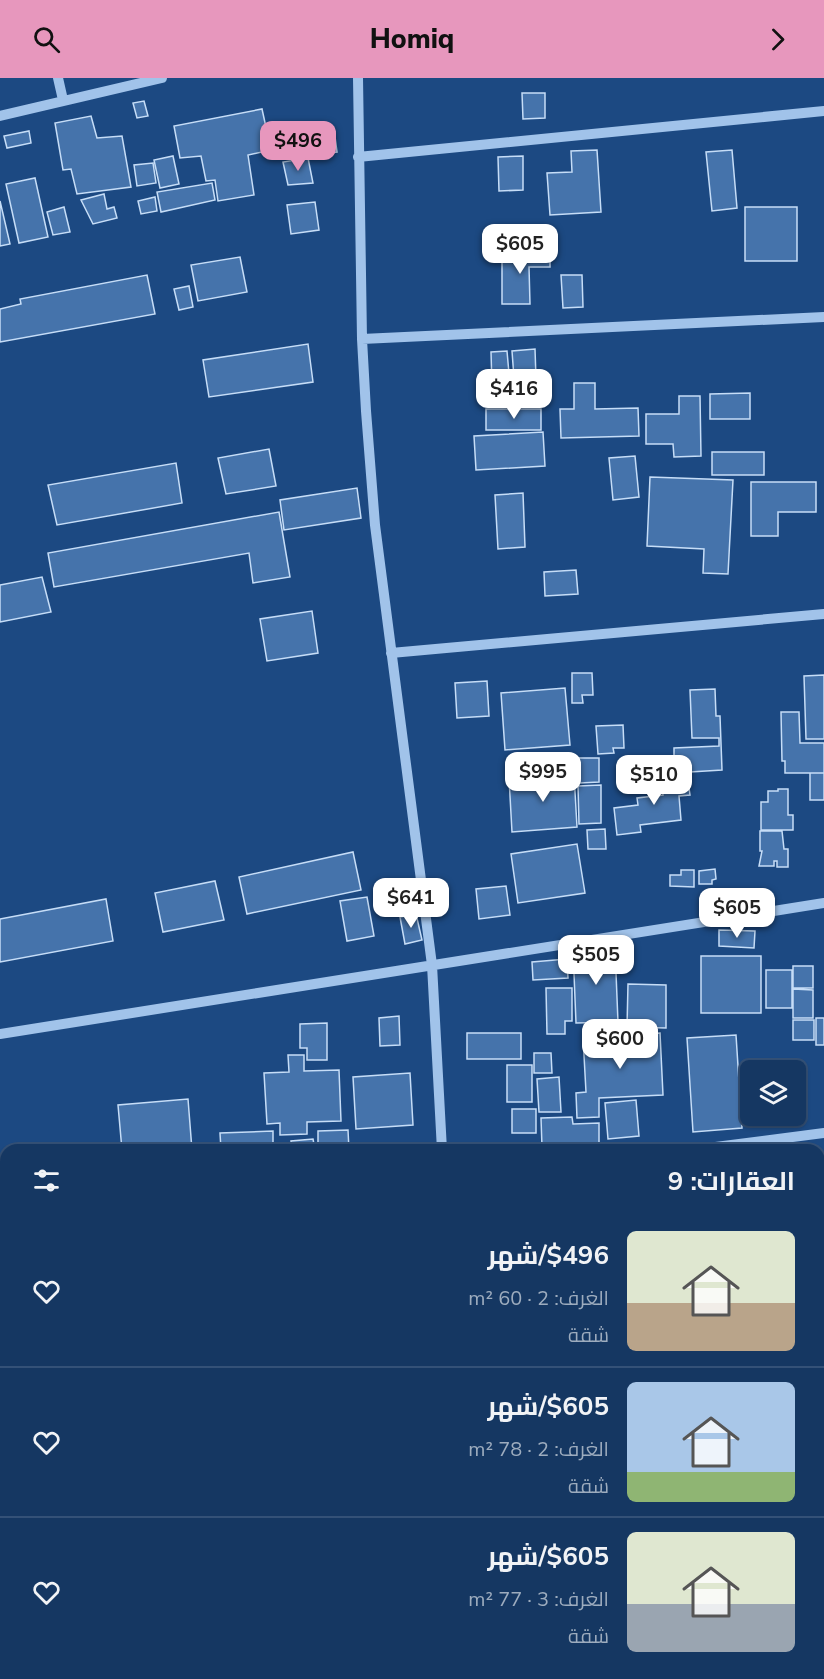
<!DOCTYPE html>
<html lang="ar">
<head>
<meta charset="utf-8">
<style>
	:root { --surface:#153762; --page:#22426b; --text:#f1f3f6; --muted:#9dacbe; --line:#345177; --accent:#e797bd }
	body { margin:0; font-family:"Nunito Sans",Cairo,sans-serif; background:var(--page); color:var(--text); direction:rtl; height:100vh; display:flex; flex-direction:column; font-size:22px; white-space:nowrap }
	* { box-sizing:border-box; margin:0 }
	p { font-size:20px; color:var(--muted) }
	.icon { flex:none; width:33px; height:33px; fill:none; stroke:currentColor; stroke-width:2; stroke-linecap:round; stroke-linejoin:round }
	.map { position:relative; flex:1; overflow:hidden; direction:ltr }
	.side { position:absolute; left:0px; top:1066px; width:825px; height:536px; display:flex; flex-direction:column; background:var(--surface); border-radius:18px 18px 0 0; box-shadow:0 2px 4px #0004,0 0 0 2px var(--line); direction:rtl }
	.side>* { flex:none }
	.fabs { position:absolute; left:740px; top:982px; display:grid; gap:12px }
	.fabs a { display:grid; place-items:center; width:66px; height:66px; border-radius:9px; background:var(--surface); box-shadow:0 2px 4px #0004,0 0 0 2px var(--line); font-size:30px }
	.price { position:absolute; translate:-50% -51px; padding:0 14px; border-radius:12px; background:#fff; color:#222; font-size:20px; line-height:39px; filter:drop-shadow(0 2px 3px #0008) }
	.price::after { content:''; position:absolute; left:50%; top:36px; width:18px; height:14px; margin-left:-9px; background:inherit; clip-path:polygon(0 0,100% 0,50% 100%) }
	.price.selected { background:var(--accent); color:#111 }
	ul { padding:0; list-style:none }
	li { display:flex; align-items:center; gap:18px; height:150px; padding:0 30px }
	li+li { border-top:2px solid var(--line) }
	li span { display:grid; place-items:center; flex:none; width:168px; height:120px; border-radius:9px; color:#555 }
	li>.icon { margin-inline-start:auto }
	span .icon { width:72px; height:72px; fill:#fffc; stroke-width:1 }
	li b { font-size:26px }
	h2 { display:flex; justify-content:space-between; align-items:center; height:72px; padding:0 30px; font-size:26px }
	header { display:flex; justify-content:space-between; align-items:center; height:78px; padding:0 30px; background:var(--accent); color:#111; font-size:27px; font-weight:800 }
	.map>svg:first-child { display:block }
	.building { fill:#4573ab; stroke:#c6ddf7; stroke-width:1.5 }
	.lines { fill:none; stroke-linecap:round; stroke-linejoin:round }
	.minor { stroke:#a1c3ea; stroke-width:10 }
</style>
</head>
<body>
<header><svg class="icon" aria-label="forward" viewBox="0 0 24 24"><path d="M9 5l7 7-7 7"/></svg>Homiq<svg class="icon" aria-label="search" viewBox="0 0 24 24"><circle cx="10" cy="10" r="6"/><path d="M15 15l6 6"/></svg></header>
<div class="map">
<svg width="824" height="1601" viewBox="0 0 824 1601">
	<rect width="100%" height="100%" fill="#1c4982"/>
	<path class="building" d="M 522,15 L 545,15 L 545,40 L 523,41 Z
		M 144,23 L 148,38 L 137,40 L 133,25 Z
		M 262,31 L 271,72 L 248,77 L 254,117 L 218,123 L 215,102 L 206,103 L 201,78 L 180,80 L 174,48 Z
		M 91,38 L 97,60 L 122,58 L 131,109 L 77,116 L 71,91 L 63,92 L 55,45 Z
		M 334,51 L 337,74 L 309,77 L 306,55 Z
		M 29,53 L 31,65 L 7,70 L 4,58 Z
		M 597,72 L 601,134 L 550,137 L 547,95 L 572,94 L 571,73 Z
		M 732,72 L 737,130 L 712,133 L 706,74 Z
		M 173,78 L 179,106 L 160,110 L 154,82 Z
		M 523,78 L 523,112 L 499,113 L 498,79 Z
		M 308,80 L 313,105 L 288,107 L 283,84 Z
		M 153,85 L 156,105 L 137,108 L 134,87 Z
		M 35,100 L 48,159 L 19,165 L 6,106 Z
		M 212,105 L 215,122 L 161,134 L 157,114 Z
		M 104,116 L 107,131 L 114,129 L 117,140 L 93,146 L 81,122 Z
		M 155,119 L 157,133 L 141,136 L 138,123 Z
		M 0,123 L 10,166 L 0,168 Z
		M 315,124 L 319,152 L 291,156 L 287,127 Z
		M 64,129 L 70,154 L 53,157 L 47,134 Z
		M 745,129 L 797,129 L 797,183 L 745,183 Z
		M 502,174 L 550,174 L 550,189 L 529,189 L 530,226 L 502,226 Z
		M 240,179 L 247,214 L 198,223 L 191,187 Z
		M 147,197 L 155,236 L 0,264 L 0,231 L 21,226 L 20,221 Z
		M 561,197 L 582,197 L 583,229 L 563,230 Z
		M 189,208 L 193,229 L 179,232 L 174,211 Z
		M 308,266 L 313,304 L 209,319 L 203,282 Z
		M 535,271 L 536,300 L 514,300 L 512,273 Z
		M 507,273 L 510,307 L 492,308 L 491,274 Z
		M 574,305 L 595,305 L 595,331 L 638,330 L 639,358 L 561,360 L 560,331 L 574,331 Z
		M 750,315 L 750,341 L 710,341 L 710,316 Z
		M 679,318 L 700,318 L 701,378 L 674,379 L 673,366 L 646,366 L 646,336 L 679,336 Z
		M 486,331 L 541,331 L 541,352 L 486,352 Z
		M 543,354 L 545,388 L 476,392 L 474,358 Z
		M 269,371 L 276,408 L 226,416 L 218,380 Z
		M 712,374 L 764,374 L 764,397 L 712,397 Z
		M 635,378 L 639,419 L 613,422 L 609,380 Z
		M 176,385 L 182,425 L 57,447 L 48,407 Z
		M 650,399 L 733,402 L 728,496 L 703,495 L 704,471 L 647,468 Z
		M 751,404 L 816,404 L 816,434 L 778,434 L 778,458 L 751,458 Z
		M 357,410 L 361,440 L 284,452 L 280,422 Z
		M 523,415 L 525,469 L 498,471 L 495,417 Z
		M 279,434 L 290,499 L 253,505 L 249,475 L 54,509 L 48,475 Z
		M 576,492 L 578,516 L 545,518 L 544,494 Z
		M 42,499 L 51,534 L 0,544 L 0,507 Z
		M 312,533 L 318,575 L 267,583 L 260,541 Z
		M 572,595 L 592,595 L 593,617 L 582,617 L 583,625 L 572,625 Z
		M 824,597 L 824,661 L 806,661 L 804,598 Z
		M 487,603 L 489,638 L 457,640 L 455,605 Z
		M 565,610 L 570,667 L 505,672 L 501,615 Z
		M 715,611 L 716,638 L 720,638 L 722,692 L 674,695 L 674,670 L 719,668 L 719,660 L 692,660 L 690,612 Z
		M 781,634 L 799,634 L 800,665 L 824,665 L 824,695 L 785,695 L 785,683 L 782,683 Z
		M 623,647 L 624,670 L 613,670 L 614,675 L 598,676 L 596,648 Z
		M 579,680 L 599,680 L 599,704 L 580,705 Z
		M 687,695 L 690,717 L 679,718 L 681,742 L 640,747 L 641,754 L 617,757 L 614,730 L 638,727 L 637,720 L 663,717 L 661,698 Z
		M 810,695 L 824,695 L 824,722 L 810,722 Z
		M 574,696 L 577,749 L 512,754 L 509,700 Z
		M 601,707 L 601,745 L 579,746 L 578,708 Z
		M 778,711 L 788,711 L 788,737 L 793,737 L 793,752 L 761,752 L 761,724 L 768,724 L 768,713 L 778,713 Z
		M 605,751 L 606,771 L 588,771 L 587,752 Z
		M 760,753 L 782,753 L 784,771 L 788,771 L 788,789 L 777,789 L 777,783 L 774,783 L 774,788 L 759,788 L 762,773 L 760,773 Z
		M 577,766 L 585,815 L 518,825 L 511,776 Z
		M 353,774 L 361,812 L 247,836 L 239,799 Z
		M 715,791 L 716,801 L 712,802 L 712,806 L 699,806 L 699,793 Z
		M 681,792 L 694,792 L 694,809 L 670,808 L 670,797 L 681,797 Z
		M 215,803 L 224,842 L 163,854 L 155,815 Z
		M 506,808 L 510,837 L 479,841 L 476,811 Z
		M 367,819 L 374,858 L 347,863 L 340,823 Z
		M 106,821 L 113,863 L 0,884 L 0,841 Z
		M 416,836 L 422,862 L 405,866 L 400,839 Z
		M 719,852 L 755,853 L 754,870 L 719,868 Z
		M 615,870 L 618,944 L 576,945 L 573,871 Z
		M 701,878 L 761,878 L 761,935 L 701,935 Z
		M 567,881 L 568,900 L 533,902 L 532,884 Z
		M 793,888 L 813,888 L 813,910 L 793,910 Z
		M 766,892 L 792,892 L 792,930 L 766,930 Z
		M 628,906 L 666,907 L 666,950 L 627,949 Z
		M 546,910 L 572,910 L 572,943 L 565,943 L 565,956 L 547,956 Z
		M 793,911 L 813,912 L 813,940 L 793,940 Z
		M 399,938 L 400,967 L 380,968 L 379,940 Z
		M 816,940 L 824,940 L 824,967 L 816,967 Z
		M 793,942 L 814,942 L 814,962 L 793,962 Z
		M 327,945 L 327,982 L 307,982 L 307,970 L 300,970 L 300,946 Z
		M 467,955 L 521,955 L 521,981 L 467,981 Z
		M 660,955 L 663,1017 L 599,1020 L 599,1039 L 577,1040 L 576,1015 L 586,1014 L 583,959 Z
		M 736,957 L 742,1050 L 693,1054 L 687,960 Z
		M 534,975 L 551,975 L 552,995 L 534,995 Z
		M 288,977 L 304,977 L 304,993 L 339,992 L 341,1043 L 307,1044 L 307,1056 L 280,1057 L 280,1045 L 267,1046 L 264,995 L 289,994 Z
		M 507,987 L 532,987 L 532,1024 L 507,1024 Z
		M 410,995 L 413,1047 L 356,1051 L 353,999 Z
		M 559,999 L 561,1034 L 539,1034 L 537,1001 Z
		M 795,1017 L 801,1017 L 801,1039 L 784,1039 L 795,1038 Z
		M 188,1021 L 192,1072 L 122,1072 L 118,1027 Z
		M 636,1022 L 639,1058 L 608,1061 L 605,1025 Z
		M 512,1031 L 536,1031 L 536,1055 L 512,1055 Z
		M 572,1039 L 573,1046 L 599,1045 L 599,1066 L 542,1069 L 541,1040 Z
		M 348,1052 L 349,1072 L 318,1072 L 318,1053 Z
		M 273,1053 L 273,1072 L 221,1072 L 220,1055 Z
		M 313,1061 L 315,1072 L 292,1072 L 291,1063 Z
		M 0,1383 L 6,1412 L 6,1447 L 0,1449 Z
		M 0,1509 L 6,1532 L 6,1536 L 0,1538 Z
		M 819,1520 L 824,1520 L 824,1549 L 819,1549 Z
		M 61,1596 L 87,1596 L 88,1599 L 62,1601 Z
		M 251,1596 L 279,1596 L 280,1601 L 251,1601 Z
		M 456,1596 L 514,1596 L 514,1601 L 457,1601 Z
		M 531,1596 L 598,1596 L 598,1601 L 531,1601 Z
		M 745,1596 L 814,1596 L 814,1599 L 745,1601 Z"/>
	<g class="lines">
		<path class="minor" d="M 58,0 L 63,22
			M 358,0 L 362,261 L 366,333 L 375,447 L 432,887 L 442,1072
			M 0,38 L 162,0
			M 358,79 L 824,33
			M 362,261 L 824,239
			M 391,575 L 824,536
			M 0,956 L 824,825
			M 692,1072 L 824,1055
			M 0,1303 L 6,1302
			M 819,1423 L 824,1422
			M 0,1475 L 6,1474
			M 360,1596 L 362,1601"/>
	</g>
</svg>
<div class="fabs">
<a><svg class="icon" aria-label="layers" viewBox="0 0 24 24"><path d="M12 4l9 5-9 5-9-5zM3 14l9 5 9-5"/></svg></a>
</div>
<b class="price selected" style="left:298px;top:94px">$496</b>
<b class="price" style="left:520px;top:197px">$605</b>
<b class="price" style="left:514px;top:342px">$416</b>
<b class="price" style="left:543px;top:725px">$995</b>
<b class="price" style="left:654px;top:728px">$510</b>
<b class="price" style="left:411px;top:851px">$641</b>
<b class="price" style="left:737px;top:861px">$605</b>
<b class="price" style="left:596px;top:908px">$505</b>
<b class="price" style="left:620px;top:992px">$600</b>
<section class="side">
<h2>العقارات: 9<svg class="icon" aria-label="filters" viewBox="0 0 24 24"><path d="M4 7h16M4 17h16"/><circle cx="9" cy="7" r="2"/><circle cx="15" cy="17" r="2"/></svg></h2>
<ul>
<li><span style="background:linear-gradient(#dfe7d0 60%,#b9a48a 0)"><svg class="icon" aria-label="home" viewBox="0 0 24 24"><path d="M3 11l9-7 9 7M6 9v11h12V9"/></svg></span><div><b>$496/شهر</b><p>الغرف: 2 · 60 m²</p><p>شقة</p></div><svg class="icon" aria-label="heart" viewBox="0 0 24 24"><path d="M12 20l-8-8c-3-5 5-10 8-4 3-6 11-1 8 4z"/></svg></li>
<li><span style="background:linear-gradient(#a9c7e8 75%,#8fb573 0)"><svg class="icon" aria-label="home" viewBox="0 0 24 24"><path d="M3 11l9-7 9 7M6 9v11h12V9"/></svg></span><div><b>$605/شهر</b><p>الغرف: 2 · 78 m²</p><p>شقة</p></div><svg class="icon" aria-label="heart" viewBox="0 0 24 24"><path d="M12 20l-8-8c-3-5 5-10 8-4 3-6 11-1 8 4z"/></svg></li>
<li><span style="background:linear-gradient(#dfe7d0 60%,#9aa5b1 0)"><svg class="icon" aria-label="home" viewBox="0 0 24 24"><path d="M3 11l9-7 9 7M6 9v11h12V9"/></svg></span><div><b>$605/شهر</b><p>الغرف: 3 · 77 m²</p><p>شقة</p></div><svg class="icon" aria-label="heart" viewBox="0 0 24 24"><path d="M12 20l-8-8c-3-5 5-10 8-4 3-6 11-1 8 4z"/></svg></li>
</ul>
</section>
</div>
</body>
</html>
